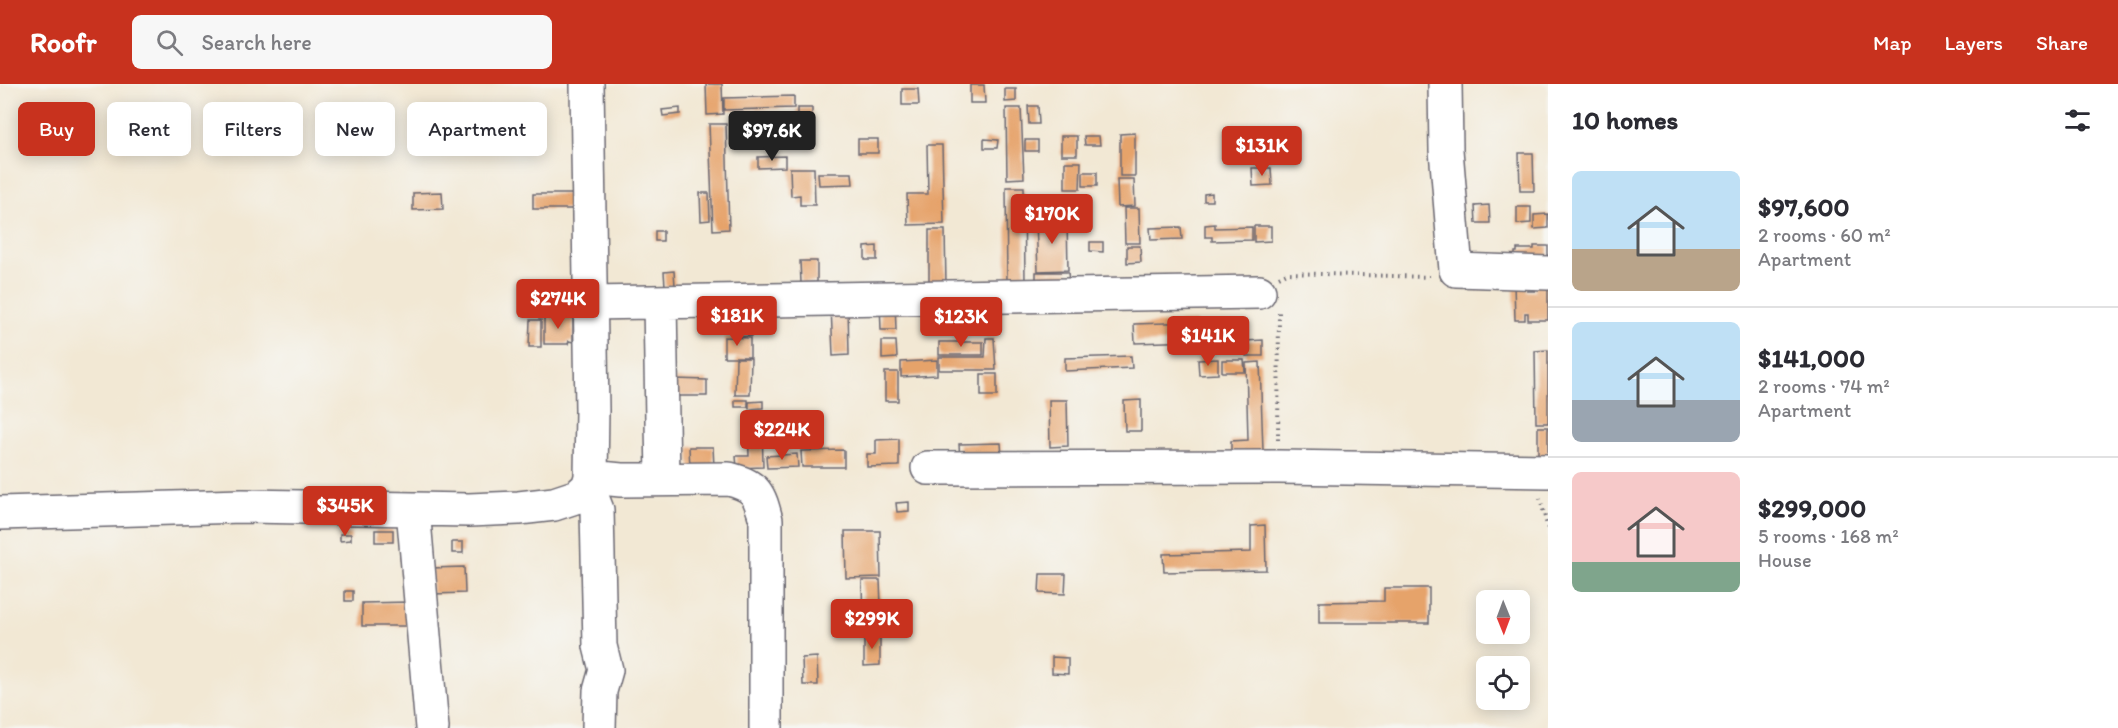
<!DOCTYPE html>
<html lang="en">
<head>
<meta charset="utf-8">
<style>
	:root { --surface:#fff; --page:#f7f7f7; --text:#2b2b33; --muted:#7c7c81; --line:#e1e1e2; --accent:#c8321e }
	body { margin:0; font-family:Itim,sans-serif; background:var(--page); color:var(--text); height:100vh; display:flex; flex-direction:column; font-size:22px; white-space:nowrap }
	* { box-sizing:border-box; margin:0 }
	p { font-size:20px; color:var(--muted) }
	.icon { flex:none; width:33px; height:33px; fill:none; stroke:currentColor; stroke-width:2; stroke-linecap:round; stroke-linejoin:round }
	.map { position:relative; flex:1; overflow:hidden }
	.drawer { display:flex; flex-direction:column; background:var(--surface); width:570px }
	.drawer>* { flex:none }
	.top-card { position:absolute; left:18px; top:18px; width:570px; height:54px; display:flex; gap:12px }
	.needle { width:39px; rotate:179deg }
	.controls { position:absolute; left:1476px; top:506px; display:grid; gap:12px }
	.controls a { display:grid; place-items:center; width:54px; height:54px; border-radius:9px; background:var(--surface); box-shadow:0 3px 15px #0003; font-size:30px }
	.price { position:absolute; translate:-50% -51px; padding:0 14px; border-radius:6px; background:var(--accent); color:#fff; font-size:20px; line-height:39px; filter:drop-shadow(0 2px 3px #0008) }
	.price::after { content:''; position:absolute; left:50%; top:36px; width:18px; height:14px; margin-left:-9px; background:inherit; clip-path:polygon(0 0,100% 0,50% 100%) }
	.price.on { background:#222; color:#fff }
	ul { padding:0; list-style:none }
	li { display:flex; align-items:center; gap:18px; height:150px; padding:0 24px }
	li+li { border-top:2px solid var(--line) }
	li span { display:grid; place-items:center; flex:none; width:168px; height:120px; border-radius:9px; color:#555 }
	li>.icon { margin-inline-start:auto }
	span .icon { width:72px; height:72px; fill:#fffc; stroke-width:1 }
	li b { font-size:26px }
	h2 { display:flex; justify-content:space-between; align-items:center; height:72px; padding:0 24px; font-size:26px }
	.pill { padding:0 21px; border-radius:9px; background:var(--surface); box-shadow:0 3px 15px #0003; font-size:21px; line-height:54px }
	.pill.on { background:var(--accent); color:#fff }
	header { display:flex; align-items:center; gap:36px; box-sizing:border-box; height:84px; padding:0 30px; background:var(--accent); color:#fff }
	header strong { font-size:28px }
	nav { display:flex; gap:33px; margin-inline-start:auto; font-size:21px }
	.search { width:420px; height:54px; background:var(--page); display:flex; align-items:center; gap:15px; box-sizing:border-box; padding:0 21px; border-radius:9px; color:var(--muted); font-size:22px }
	main { display:flex; flex:1; min-height:0 }
	.map>svg:first-child { display:block }
	.building { fill:#e6a36a }
	.lines { fill:none; stroke-linecap:round; stroke-linejoin:round }
	.minor-casing { stroke:#6b6771; stroke-width:36 }
	.path { stroke:#6b6771; stroke-width:4; stroke-dasharray:1.5 4.5; stroke-linecap:butt }
	.minor { stroke:#fff; stroke-width:33 }
</style>
</head>
<body>
<header>
<strong>Roofr</strong>
<div class="search"><svg class="icon" aria-label="search" viewBox="0 0 24 24"><circle cx="10" cy="10" r="6"/><path d="M15 15l6 6"/></svg>Search here</div>
<nav><a>Map</a><a>Layers</a><a>Share</a></nav>
</header>
<main>
<div class="map">
<svg width="1548" height="644" viewBox="0 0 1548 644">
	<rect width="100%" height="100%" fill="#f6f6f2"/>
	<filter id="ink" filterUnits="userSpaceOnUse"><feTurbulence type="fractalNoise" baseFrequency=".0167" numOctaves="2"/><feDisplacementMap in="SourceGraphic" scale="12" xChannelSelector="R" yChannelSelector="G"/><feConvolveMatrix kernelMatrix="1 2 1 2 8 2 1 2 1" color-interpolation-filters="sRGB"/></filter>
	<filter id="wash" filterUnits="userSpaceOnUse"><feTurbulence type="fractalNoise" baseFrequency=".008" numOctaves="4" result="noise"/><feDisplacementMap in="SourceGraphic" scale="24" xChannelSelector="R" yChannelSelector="G"/><feGaussianBlur stdDeviation="1.35" result="paint"/><feColorMatrix in="noise" values="0 0 0 0 0 0 0 0 0 0 0 0 0 0 0 0 0 1.4 0 .05"/><feComposite in="paint" operator="in"/></filter>
	<g filter="url(#wash)">
		<rect width="100%" height="100%" fill="#f2e8d4"/>
		<g id="blocks">
			<path class="building" d="M 706,0 L 722,0 L 723,30 L 707,31 Z
				M 970,1 L 984,1 L 985,19 L 970,19 Z
				M 902,5 L 918,5 L 919,21 L 902,21 Z
				M 1005,5 L 1016,5 L 1016,17 L 1005,18 Z
				M 794,12 L 794,24 L 724,26 L 724,14 Z
				M 1028,22 L 1038,22 L 1039,40 L 1029,40 Z
				M 680,24 L 680,30 L 663,32 L 662,26 Z
				M 797,24 L 812,24 L 812,43 L 797,42 Z
				M 1006,24 L 1021,24 L 1024,94 L 1007,95 Z
				M 709,40 L 726,40 L 729,145 L 713,146 Z
				M 1135,49 L 1135,92 L 1120,92 L 1120,50 Z
				M 1061,52 L 1077,52 L 1077,71 L 1061,71 Z
				M 1084,52 L 1099,52 L 1100,61 L 1085,61 Z
				M 858,55 L 878,55 L 878,69 L 858,69 Z
				M 984,55 L 998,56 L 997,64 L 984,64 Z
				M 1025,56 L 1038,56 L 1038,67 L 1025,67 Z
				M 927,61 L 942,61 L 944,140 L 908,141 L 907,110 L 928,110 Z
				M 1519,69 L 1533,69 L 1534,107 L 1520,107 Z
				M 785,72 L 785,83 L 758,84 L 758,73 Z
				M 1065,78 L 1081,78 L 1080,105 L 1065,105 Z
				M 790,84 L 814,84 L 815,121 L 800,121 L 800,111 L 791,112 Z
				M 1252,84 L 1271,84 L 1272,101 L 1253,102 Z
				M 1083,88 L 1097,88 L 1097,102 L 1083,102 Z
				M 818,89 L 852,89 L 853,100 L 819,101 Z
				M 1117,95 L 1134,95 L 1135,122 L 1118,123 Z
				M 1006,103 L 1024,103 L 1025,199 L 1007,199 Z
				M 442,108 L 443,125 L 413,126 L 413,109 Z
				M 700,109 L 709,109 L 710,136 L 701,137 Z
				M 1212,109 L 1212,117 L 1204,117 L 1204,110 Z
				M 533,110 L 577,110 L 577,125 L 533,125 Z
				M 1489,121 L 1490,139 L 1476,139 L 1475,122 Z
				M 1517,123 L 1531,123 L 1531,139 L 1517,140 Z
				M 1124,124 L 1139,124 L 1140,159 L 1125,159 Z
				M 1548,130 L 1548,144 L 1534,145 L 1534,131 Z
				M 1067,136 L 1068,186 L 1038,187 L 1036,137 Z
				M 1215,140 L 1215,144 L 1252,143 L 1252,156 L 1212,157 L 1212,153 L 1205,153 L 1205,141 Z
				M 1254,142 L 1271,142 L 1271,157 L 1254,158 Z
				M 1181,143 L 1182,155 L 1151,156 L 1150,144 Z
				M 929,146 L 945,146 L 946,201 L 929,201 Z
				M 655,147 L 663,147 L 663,157 L 655,157 Z
				M 1090,158 L 1103,158 L 1103,168 L 1090,167 Z
				M 877,162 L 877,176 L 865,176 L 865,163 Z
				M 1127,162 L 1140,162 L 1141,178 L 1127,179 Z
				M 1534,162 L 1548,162 L 1548,178 L 1515,179 L 1515,168 L 1517,168 L 1517,165 L 1534,165 Z
				M 800,177 L 817,177 L 817,198 L 801,199 Z
				M 674,187 L 675,202 L 665,202 L 664,188 Z
				M 1036,188 L 1068,188 L 1069,199 L 1036,200 Z
				M 1534,192 L 1548,192 L 1548,236 L 1528,236 L 1528,229 L 1525,229 L 1525,236 L 1515,236 L 1514,199 L 1527,199 L 1527,207 L 1535,207 Z
				M 895,218 L 896,246 L 881,246 L 880,219 Z
				M 848,221 L 849,271 L 833,272 L 831,222 Z
				M 544,232 L 573,232 L 573,258 L 569,257 L 568,260 L 544,260 Z
				M 750,233 L 751,252 L 736,253 L 735,234 Z
				M 530,236 L 541,236 L 541,263 L 529,263 Z
				M 1196,238 L 1196,257 L 1135,259 L 1134,240 Z
				M 724,253 L 750,254 L 750,273 L 724,273 Z
				M 986,254 L 994,254 L 996,286 L 939,286 L 939,273 L 985,273 Z
				M 1263,256 L 1263,272 L 1246,272 L 1246,257 Z
				M 882,257 L 896,257 L 897,274 L 882,275 Z
				M 939,258 L 983,258 L 983,271 L 939,271 Z
				M 1548,266 L 1548,339 L 1536,339 L 1535,267 Z
				M 1131,272 L 1132,284 L 1065,287 L 1065,274 Z
				M 736,274 L 751,274 L 750,311 L 735,311 Z
				M 1218,275 L 1218,290 L 1199,291 L 1198,276 Z
				M 937,276 L 937,291 L 901,293 L 901,278 Z
				M 1222,276 L 1244,276 L 1245,288 L 1222,288 Z
				M 1260,278 L 1263,367 L 1231,368 L 1231,357 L 1248,356 L 1246,279 Z
				M 885,288 L 898,288 L 898,317 L 885,317 Z
				M 981,290 L 997,290 L 997,312 L 981,312 Z
				M 675,295 L 707,296 L 707,312 L 674,312 Z
				M 735,316 L 748,316 L 748,323 L 735,323 Z
				M 1049,316 L 1067,316 L 1068,362 L 1050,363 Z
				M 1141,316 L 1141,347 L 1125,347 L 1124,317 Z
				M 763,317 L 763,324 L 749,325 L 749,318 Z
				M 748,337 L 762,337 L 763,383 L 737,384 L 736,372 L 749,372 Z
				M 1538,343 L 1548,343 L 1548,375 L 1538,375 Z
				M 899,355 L 899,382 L 867,383 L 867,370 L 876,370 L 876,356 Z
				M 1001,359 L 1002,373 L 960,375 L 959,360 Z
				M 689,363 L 713,363 L 714,383 L 690,384 Z
				M 844,366 L 844,383 L 802,383 L 801,367 Z
				M 797,370 L 798,383 L 767,384 L 766,372 Z
				M 909,418 L 909,427 L 897,428 L 896,419 Z
				M 1265,441 L 1266,486 L 1164,488 L 1163,470 L 1251,468 L 1251,442 Z
				M 375,446 L 393,446 L 393,458 L 375,458 Z
				M 845,447 L 880,447 L 881,493 L 846,494 Z
				M 340,450 L 351,450 L 351,456 L 340,457 Z
				M 452,458 L 463,458 L 463,469 L 452,469 Z
				M 464,483 L 465,509 L 432,510 L 431,484 Z
				M 1040,490 L 1066,490 L 1065,510 L 1039,509 Z
				M 862,496 L 880,496 L 882,547 L 863,547 Z
				M 1384,504 L 1429,504 L 1429,539 L 1319,539 L 1319,518 L 1384,517 Z
				M 345,507 L 353,507 L 353,517 L 345,517 Z
				M 409,518 L 410,542 L 362,542 L 362,519 Z
				M 880,549 L 880,581 L 864,582 L 864,550 Z
				M 817,573 L 818,601 L 803,601 L 802,574 Z
				M 1052,573 L 1068,574 L 1068,590 L 1052,589 Z"/>
		</g>
	</g>
	<g filter="url(#ink)">
		<use href="#blocks" fill-opacity="0" stroke="#6b6771" stroke-width="1.5"/>
		<g class="lines">
			<g class="minor-casing">
				<path id="minor" d="M 1445,0 L 1446,66 L 1456,186 L 1548,189
					M 660,218 L 663,395
					M 591,219 L 1259,208
					M 928,384 L 1279,383 L 1548,387
					M 591,393 L 621,396 L 729,395 C 757,402 759,410 766,436 L 766,644
					M 588,403 L 597,426 L 600,562 L 606,586 L 600,607 L 599,644
					M 413,425 L 432,644
					M 0,429 L 242,422 L 469,426 L 519,424 L 554,420 L 578,412 L 588,403 L 591,393 L 592,326 L 587,0"/>
			</g>
			<path class="path" d="M 1279,193 L 1287,189 L 1429,193
				M 1278,356 L 1279,228
				M 1540,414 L 1548,445"/>
			<use href="#minor" class="minor"/>
		</g>
	</g>
</svg>
<div class="controls">
<a><svg class="needle" viewBox="-14 -14 28 28"><path d="M0-13l5 13h-10z" fill="#e53935"/><path d="M0 13l5-13h-10z" fill="#7c7c81"/></svg></a>
<a><svg class="icon" aria-label="locate" viewBox="0 0 24 24"><circle cx="12" cy="12" r="6"/><path d="M12 2v4M12 18v4M2 12h4M18 12h4"/></svg></a>
</div>
<b class="price on" style="left:772px;top:78px">$97.6K</b>
<b class="price" style="left:1262px;top:93px">$131K</b>
<b class="price" style="left:1052px;top:161px">$170K</b>
<b class="price" style="left:558px;top:246px">$274K</b>
<b class="price" style="left:737px;top:263px">$181K</b>
<b class="price" style="left:961px;top:264px">$123K</b>
<b class="price" style="left:1208px;top:283px">$141K</b>
<b class="price" style="left:782px;top:377px">$224K</b>
<b class="price" style="left:345px;top:453px">$345K</b>
<b class="price" style="left:872px;top:566px">$299K</b>
<div class="top-card">
<a class="pill on">Buy</a>
<a class="pill">Rent</a>
<a class="pill">Filters</a>
<a class="pill">New</a>
<a class="pill">Apartment</a>
</div>
</div>
<section class="drawer">
<h2>10 homes<svg class="icon" aria-label="filters" viewBox="0 0 24 24"><path d="M4 7h16M4 17h16"/><circle cx="9" cy="7" r="2"/><circle cx="15" cy="17" r="2"/></svg></h2>
<ul>
<li><span style="background:linear-gradient(#bfe0f5 65%,#b9a48a 0)"><svg class="icon" aria-label="home" viewBox="0 0 24 24"><path d="M3 11l9-7 9 7M6 9v11h12V9"/></svg></span><div><b>$97,600</b><p>2 rooms · 60 m²</p><p>Apartment</p></div></li>
<li><span style="background:linear-gradient(#bfe0f5 65%,#9aa5b1 0)"><svg class="icon" aria-label="home" viewBox="0 0 24 24"><path d="M3 11l9-7 9 7M6 9v11h12V9"/></svg></span><div><b>$141,000</b><p>2 rooms · 74 m²</p><p>Apartment</p></div></li>
<li><span style="background:linear-gradient(#f6c9c9 75%,#7fa58c 0)"><svg class="icon" aria-label="home" viewBox="0 0 24 24"><path d="M3 11l9-7 9 7M6 9v11h12V9"/></svg></span><div><b>$299,000</b><p>5 rooms · 168 m²</p><p>House</p></div></li>
</ul>
</section>
</main>
</body>
</html>
